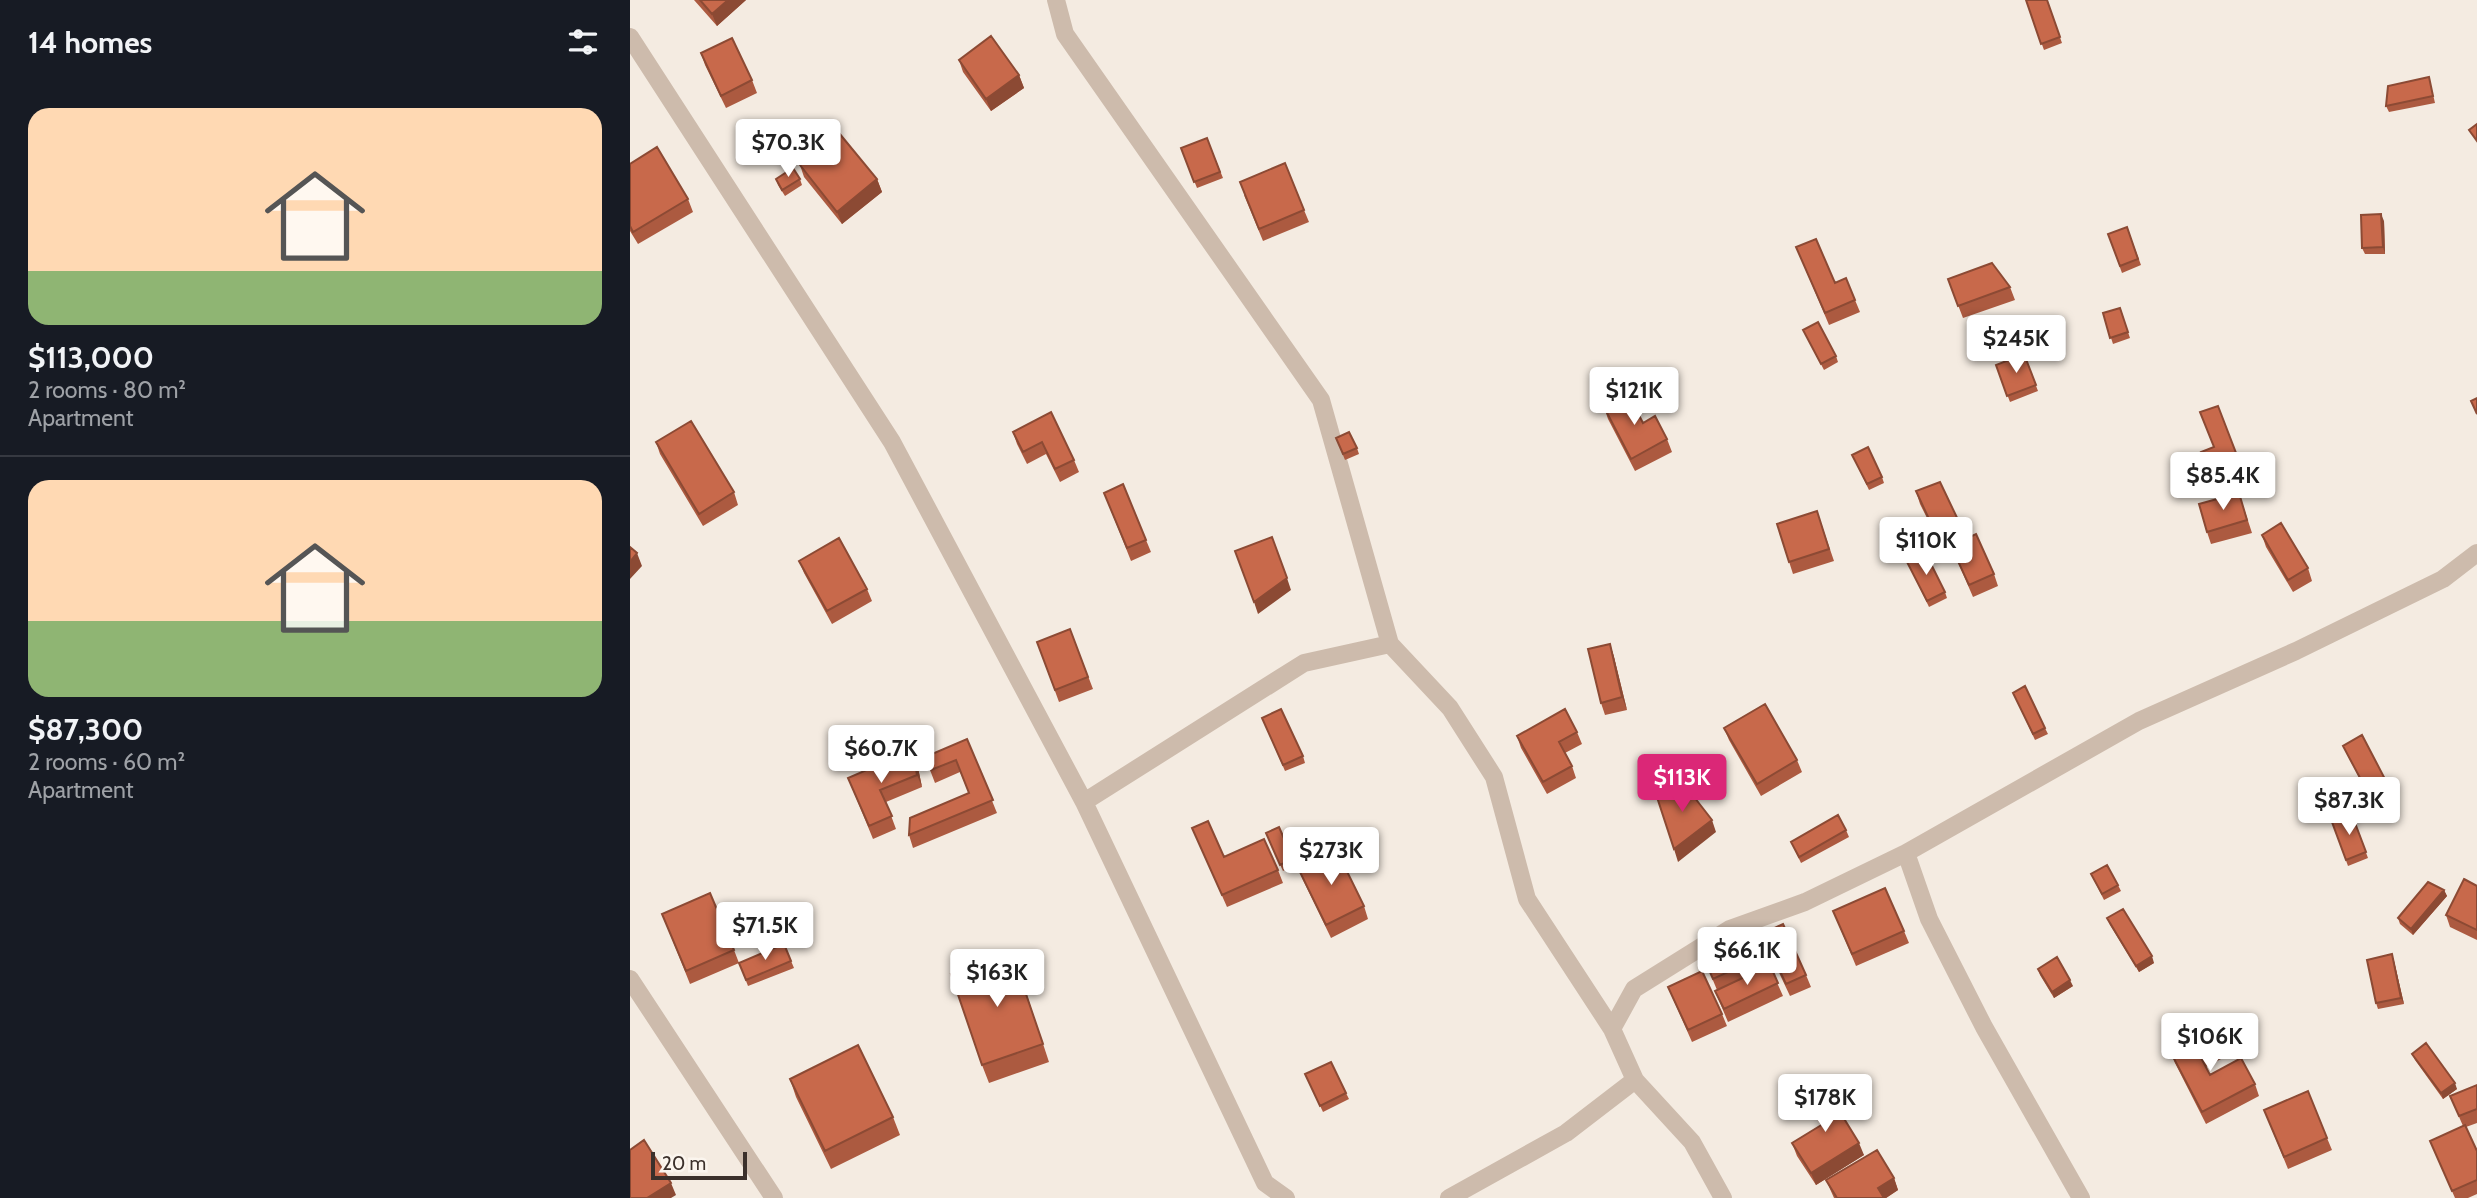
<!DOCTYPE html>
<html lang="en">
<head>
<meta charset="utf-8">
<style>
	:root { --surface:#171b24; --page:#20242c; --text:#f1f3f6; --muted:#9ea1a6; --line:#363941; --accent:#db2777 }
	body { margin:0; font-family:Cabin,sans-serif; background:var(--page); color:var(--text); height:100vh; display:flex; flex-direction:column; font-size:26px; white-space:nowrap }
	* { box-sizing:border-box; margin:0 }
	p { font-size:23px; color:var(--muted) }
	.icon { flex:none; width:38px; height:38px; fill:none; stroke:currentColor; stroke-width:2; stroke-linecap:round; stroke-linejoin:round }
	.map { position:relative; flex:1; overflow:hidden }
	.side { display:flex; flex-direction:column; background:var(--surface); width:630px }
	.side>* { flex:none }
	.scale { position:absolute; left:21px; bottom:18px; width:96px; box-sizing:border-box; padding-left:7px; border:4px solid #3b302b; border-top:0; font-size:19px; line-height:24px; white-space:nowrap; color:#3b302b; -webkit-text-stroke:5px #fbf5ee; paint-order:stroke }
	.price { position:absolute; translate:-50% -60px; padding:0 16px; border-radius:7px; background:#fff; color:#222; font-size:23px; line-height:46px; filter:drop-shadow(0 2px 4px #0008) }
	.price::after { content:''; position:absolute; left:50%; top:42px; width:21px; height:16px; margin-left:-10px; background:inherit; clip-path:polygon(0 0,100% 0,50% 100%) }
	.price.on { background:var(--accent); color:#fff }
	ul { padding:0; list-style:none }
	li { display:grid; align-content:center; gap:14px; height:371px; padding:0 28px }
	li+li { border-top:2px solid var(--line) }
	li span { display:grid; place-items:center; height:217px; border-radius:21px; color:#555 }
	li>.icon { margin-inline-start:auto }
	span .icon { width:126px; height:126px; fill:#fffc; stroke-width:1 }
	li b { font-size:30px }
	h2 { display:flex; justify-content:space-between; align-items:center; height:84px; padding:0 28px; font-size:30px }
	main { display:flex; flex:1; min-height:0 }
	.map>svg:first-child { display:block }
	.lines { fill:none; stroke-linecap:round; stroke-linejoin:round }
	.minor { stroke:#cdbbac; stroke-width:18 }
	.wall { fill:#ac5a40 }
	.shaded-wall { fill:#8c4a34 }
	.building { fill:#c8694b; stroke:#8c4a34; stroke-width:2 }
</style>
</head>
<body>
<main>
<section class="side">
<h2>14 homes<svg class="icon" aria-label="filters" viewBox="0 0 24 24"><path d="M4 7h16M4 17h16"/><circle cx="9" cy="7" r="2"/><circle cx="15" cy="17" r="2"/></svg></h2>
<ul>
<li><span style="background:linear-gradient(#ffd9b3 75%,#8fb573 0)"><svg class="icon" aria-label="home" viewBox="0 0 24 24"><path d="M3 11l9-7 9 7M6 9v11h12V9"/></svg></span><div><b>$113,000</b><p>2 rooms · 80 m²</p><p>Apartment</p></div></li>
<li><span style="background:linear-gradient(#ffd9b3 65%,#8fb573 0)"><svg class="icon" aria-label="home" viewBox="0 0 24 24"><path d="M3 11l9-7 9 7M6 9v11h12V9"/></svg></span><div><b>$87,300</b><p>2 rooms · 60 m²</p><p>Apartment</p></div></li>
</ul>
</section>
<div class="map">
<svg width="1847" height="1198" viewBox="0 0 1847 1198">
	<rect width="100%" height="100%" fill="#f4ebe1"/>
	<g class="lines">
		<path class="minor" d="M 426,0 L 435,34 L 691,400 L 760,644 L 674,663 L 454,802
			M 0,37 L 262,442 L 454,802 L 635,1183 L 656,1198
			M 760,644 L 820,708 L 864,777 L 897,899 L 982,1029 L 1005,1080 L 1062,1142 L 1093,1198
			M 1276,853 L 1299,919 L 1354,1027 L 1451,1198
			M 0,979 L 144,1198
			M 982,1029 L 1004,989 L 1100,929 L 1175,902 L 1276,853 L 1509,721 L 1666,651 L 1813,579 L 1847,553
			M 819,1198 L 936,1133 L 1005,1080"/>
	</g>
	<path class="wall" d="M 64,0 L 116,0 L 87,26 Z
		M 1396,0 L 1417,0 L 1432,43 L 1414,50 Z
		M 71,53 L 122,80 L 127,93 L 96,108 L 75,65 Z
		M 329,60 L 389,75 L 394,88 L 361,111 L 333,72 Z
		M 1799,77 L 1805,103 L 1759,112 L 1756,106 Z
		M 577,138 L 593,178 L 567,188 L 551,148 Z
		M 0,164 L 58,199 L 63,212 L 8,244 L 0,231 Z
		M 170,165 L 247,179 L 252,192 L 212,224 L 174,177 Z
		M 146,179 L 170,179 L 172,185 L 155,196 L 148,185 Z
		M 614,195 L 674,210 L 679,222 L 633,241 Z
		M 1754,221 L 1755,254 L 1735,254 L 1732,248 Z
		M 1497,227 L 1511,265 L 1492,273 L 1478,234 Z
		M 1166,247 L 1225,300 L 1230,312 L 1199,325 Z
		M 1318,279 L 1380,287 L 1385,300 L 1333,318 Z
		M 1490,308 L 1500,338 L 1483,344 L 1473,313 Z
		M 1173,330 L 1206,356 L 1208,362 L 1194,370 Z
		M 1394,354 L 1408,391 L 1380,402 L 1366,365 Z
		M 1588,406 L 1608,459 L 1578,470 L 1571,452 L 1583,447 Z
		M 974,407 L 1013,423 L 1037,439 L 1042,452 L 1005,471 L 978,419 Z
		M 421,412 L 444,460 L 449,472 L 430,482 L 416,454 L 397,464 L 387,444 L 383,432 Z
		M 706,438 L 727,448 L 729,454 L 715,460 Z
		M 26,442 L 104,492 L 108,505 L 73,526 L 30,454 Z
		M 1222,455 L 1252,477 L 1254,483 L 1239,490 Z
		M 1286,491 L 1330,524 L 1334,536 L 1310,544 L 1290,504 Z
		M 474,493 L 516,540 L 521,552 L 501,561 Z
		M 1609,493 L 1622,533 L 1581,544 L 1577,532 Z
		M 1187,511 L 1204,561 L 1163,574 L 1147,524 Z
		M 1632,535 L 1678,568 L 1682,581 L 1663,592 L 1636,547 Z
		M 1321,546 L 1364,574 L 1368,586 L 1343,597 Z
		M 169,561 L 237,589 L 242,601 L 202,624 L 174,573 Z
		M 1277,562 L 1315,592 L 1317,598 L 1299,607 Z
		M 440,629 L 463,689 L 429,702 L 407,642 Z
		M 980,644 L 984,657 L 997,710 L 975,715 L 971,703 Z
		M 1383,693 L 1415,728 L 1418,734 L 1405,740 Z
		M 632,718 L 673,756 L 675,763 L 655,771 Z
		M 1094,728 L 1167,760 L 1172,772 L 1131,796 L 1099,740 Z
		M 947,732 L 952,744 L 935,753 L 942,766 L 946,778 L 917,794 L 891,748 L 887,736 Z
		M 337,739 L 367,813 L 283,848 L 279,835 L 339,793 L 330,772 L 305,783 L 295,757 Z
		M 1713,746 L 1756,781 L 1759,787 L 1739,797 Z
		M 283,750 L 287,763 L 292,787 L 256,802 L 266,829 L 243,839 L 218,778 Z
		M 1722,815 L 1738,858 L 1718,866 L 1702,822 Z
		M 649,827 L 665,865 L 653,871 L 638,839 Z
		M 562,828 L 594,857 L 648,870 L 653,883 L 597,907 Z
		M 1216,830 L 1219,837 L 1171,863 L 1161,842 Z
		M 668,868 L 734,906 L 738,919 L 701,938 L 673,880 Z
		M 1461,874 L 1488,885 L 1491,891 L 1474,900 Z
		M 1847,886 L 1847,940 L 1820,927 L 1816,915 Z
		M 1814,890 L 1817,896 L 1783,935 L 1770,924 L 1768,918 Z
		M 1203,911 L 1274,931 L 1279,943 L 1226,966 Z
		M 32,914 L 104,950 L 109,963 L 60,984 Z
		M 1477,918 L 1524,963 L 1509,972 L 1480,925 Z
		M 1153,924 L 1176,975 L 1181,987 L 1160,996 L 1145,964 L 1140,967 L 1153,996 L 1098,1022 L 1090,1003 L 1085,991 L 1087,990 L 1075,961 Z
		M 154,944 L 164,968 L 118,986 L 109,963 Z
		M 1764,961 L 1774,1004 L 1748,1009 L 1746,1003 Z
		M 1408,969 L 1443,986 L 1424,998 L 1410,975 Z
		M 389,971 L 419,1062 L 359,1083 L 352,1065 Z
		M 1038,987 L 1092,1014 L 1097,1026 L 1062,1042 L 1043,999 Z
		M 1587,1047 L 1591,1059 L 1576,1067 L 1580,1075 L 1625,1084 L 1629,1096 L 1576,1124 L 1545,1063 L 1540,1051 Z
		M 1782,1054 L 1827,1089 L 1813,1099 L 1785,1060 Z
		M 675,1074 L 716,1093 L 719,1099 L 693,1112 Z
		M 160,1079 L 263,1117 L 270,1135 L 201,1169 L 166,1097 Z
		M 1847,1085 L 1847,1123 L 1836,1127 L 1847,1151 L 1847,1194 L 1838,1198 L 1825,1198 L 1800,1141 L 1833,1126 L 1820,1096 Z
		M 1176,1097 L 1234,1155 L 1186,1185 L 1167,1156 L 1162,1143 L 1191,1125 L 1180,1109 Z
		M 1634,1110 L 1697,1138 L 1702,1150 L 1658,1169 Z
		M 1264,1178 L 1268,1190 L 1256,1198 L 1204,1198 L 1196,1180 Z"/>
	<path class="shaded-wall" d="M 98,0 L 116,0 L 87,26 L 82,14 Z
		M 389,75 L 394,88 L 361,111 L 356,99 Z
		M 247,179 L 252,192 L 212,224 L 207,212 Z
		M 1751,214 L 1754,221 L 1755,254 L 1753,247 Z
		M 7,553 L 12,566 L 0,579 L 0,562 Z
		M 657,578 L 661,590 L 628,614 L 624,602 Z
		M 980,644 L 984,657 L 997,710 L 992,697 Z
		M 283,750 L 287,763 L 292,787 L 287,775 Z
		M 1082,820 L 1086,832 L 1048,862 L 1044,849 Z
		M 1814,890 L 1817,896 L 1783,935 L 1781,929 Z
		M 1762,954 L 1764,961 L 1774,1004 L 1771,998 Z
		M 1522,956 L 1524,963 L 1509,972 L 1506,966 Z
		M 1440,980 L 1443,986 L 1424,998 L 1422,992 Z
		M 1825,1083 L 1827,1089 L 1813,1099 L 1811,1093 Z
		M 1229,1143 L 1234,1155 L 1186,1185 L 1181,1173 Z
		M 1264,1178 L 1268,1190 L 1256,1198 L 1252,1198 L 1248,1188 Z
		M 41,1183 L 46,1195 L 41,1198 L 17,1198 Z"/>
	<path class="building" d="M 70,0 L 98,0 L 82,14 Z
		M 1396,0 L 1417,0 L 1430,37 L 1411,44 Z
		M 361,36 L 389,75 L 356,99 L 329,60 Z
		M 102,38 L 122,80 L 91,96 L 71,53 Z
		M 1799,77 L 1803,96 L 1756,106 L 1758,86 Z
		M 1847,124 L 1847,141 L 1839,130 Z
		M 209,133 L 247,179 L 207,212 L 170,165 Z
		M 577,138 L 590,172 L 564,182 L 551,148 Z
		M 27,147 L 58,199 L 3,232 L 0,226 L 0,164 Z
		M 655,163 L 674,210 L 629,229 L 610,182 Z
		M 163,168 L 170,179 L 152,190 L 146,179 Z
		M 1751,214 L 1753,247 L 1732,248 L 1731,215 Z
		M 1497,227 L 1508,259 L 1490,266 L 1478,234 Z
		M 1186,239 L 1205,283 L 1216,278 L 1225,300 L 1195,313 L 1166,247 Z
		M 1362,263 L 1380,287 L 1328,306 L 1318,279 Z
		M 1490,308 L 1498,332 L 1480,338 L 1473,313 Z
		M 1188,322 L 1206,356 L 1191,364 L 1173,330 Z
		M 1394,354 L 1406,385 L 1377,396 L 1366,365 Z
		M 998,394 L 1013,423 L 1025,416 L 1037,439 L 1001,459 L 974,407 Z
		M 1847,398 L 1847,414 L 1841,401 Z
		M 1588,406 L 1606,453 L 1576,464 L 1571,452 L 1584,447 L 1570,412 Z
		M 421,412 L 444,460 L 425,469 L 412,442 L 393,452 L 383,432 Z
		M 61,421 L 104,492 L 69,514 L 26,442 Z
		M 719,432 L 727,448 L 713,454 L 706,438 Z
		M 1238,447 L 1252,477 L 1237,484 L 1222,455 Z
		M 1310,482 L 1330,524 L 1305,532 L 1286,491 Z
		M 493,484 L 516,540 L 497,548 L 474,493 Z
		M 1609,493 L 1617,520 L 1577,532 L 1569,504 Z
		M 1187,511 L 1199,549 L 1159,562 L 1147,524 Z
		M 1651,523 L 1678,568 L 1658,580 L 1632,535 Z
		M 1346,534 L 1364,574 L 1339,585 L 1321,546 Z
		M 642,537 L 657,578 L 624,602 L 605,551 Z
		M 209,538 L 237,589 L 197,611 L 169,561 Z
		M 0,547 L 7,553 L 0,562 Z
		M 1295,552 L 1315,592 L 1297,601 L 1277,562 Z
		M 440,629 L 458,677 L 425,690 L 407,642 Z
		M 980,644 L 992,697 L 971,703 L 958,649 Z
		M 1395,686 L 1415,728 L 1403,734 L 1383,693 Z
		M 1135,704 L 1167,760 L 1127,784 L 1094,728 Z
		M 651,709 L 673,756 L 653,765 L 632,718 Z
		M 935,709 L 947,732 L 929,742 L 942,766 L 913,782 L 887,736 Z
		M 1732,735 L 1756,781 L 1737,791 L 1713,746 Z
		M 337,739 L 363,800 L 279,835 L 280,818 L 339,793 L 326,760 L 301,770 L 295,757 Z
		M 283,750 L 287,775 L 250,790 L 262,816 L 239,826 L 218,778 Z
		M 1054,784 L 1082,820 L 1044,849 L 1026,794 Z
		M 1208,815 L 1216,830 L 1169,857 L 1161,842 Z
		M 1722,815 L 1736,852 L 1716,860 L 1702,822 Z
		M 578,821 L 594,857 L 634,839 L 648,870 L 592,895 L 562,828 Z
		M 649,827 L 663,859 L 650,865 L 636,833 Z
		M 706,849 L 734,906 L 696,925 L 668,868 Z
		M 1477,865 L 1488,885 L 1472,894 L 1461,874 Z
		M 1834,879 L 1847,886 L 1847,930 L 1816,915 Z
		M 1798,882 L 1814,890 L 1781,929 L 1768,918 Z
		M 1255,888 L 1274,931 L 1222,954 L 1203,911 Z
		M 80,893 L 104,950 L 56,971 L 32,914 Z
		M 1493,909 L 1522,956 L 1506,966 L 1477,918 Z
		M 1153,924 L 1176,975 L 1156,984 L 1141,952 L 1083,979 L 1075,961 Z
		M 154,944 L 161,961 L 116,980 L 109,963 Z
		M 382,953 L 413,1044 L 352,1065 L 321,974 Z
		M 1762,954 L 1771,998 L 1746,1003 L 1737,960 Z
		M 1427,957 L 1440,980 L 1422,992 L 1408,969 Z
		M 1140,965 L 1148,983 L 1094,1009 L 1085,991 Z
		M 1072,971 L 1092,1014 L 1058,1030 L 1038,987 Z
		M 1578,1031 L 1587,1047 L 1570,1056 L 1580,1075 L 1611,1058 L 1625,1084 L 1572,1112 L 1540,1051 Z
		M 1796,1043 L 1825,1083 L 1811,1093 L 1782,1054 Z
		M 228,1045 L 263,1117 L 195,1151 L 160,1079 Z
		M 701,1062 L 716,1093 L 690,1106 L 675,1074 Z
		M 1847,1085 L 1847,1109 L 1829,1116 L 1820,1096 Z
		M 1194,1086 L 1229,1143 L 1181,1173 L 1162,1143 L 1193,1124 L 1176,1097 Z
		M 1678,1091 L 1697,1138 L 1654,1157 L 1634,1110 Z
		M 1835,1125 L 1847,1151 L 1847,1180 L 1822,1191 L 1800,1141 Z
		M 14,1140 L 41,1183 L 17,1198 L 0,1198 L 0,1150 Z
		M 1247,1150 L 1264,1178 L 1248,1188 L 1254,1198 L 1207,1198 L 1196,1180 Z"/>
</svg>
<div class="scale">20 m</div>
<b class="price" style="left:158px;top:179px">$70.3K</b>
<b class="price" style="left:1386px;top:375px">$245K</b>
<b class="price" style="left:1004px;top:427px">$121K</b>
<b class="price" style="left:1593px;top:512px">$85.4K</b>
<b class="price" style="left:1296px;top:577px">$110K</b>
<b class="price" style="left:251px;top:785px">$60.7K</b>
<b class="price on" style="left:1052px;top:814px">$113K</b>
<b class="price" style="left:1719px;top:837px">$87.3K</b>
<b class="price" style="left:701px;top:887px">$273K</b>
<b class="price" style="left:135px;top:962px">$71.5K</b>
<b class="price" style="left:1117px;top:987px">$66.1K</b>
<b class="price" style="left:367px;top:1009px">$163K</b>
<b class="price" style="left:1580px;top:1073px">$106K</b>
<b class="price" style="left:1195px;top:1134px">$178K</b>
</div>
</main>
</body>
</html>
